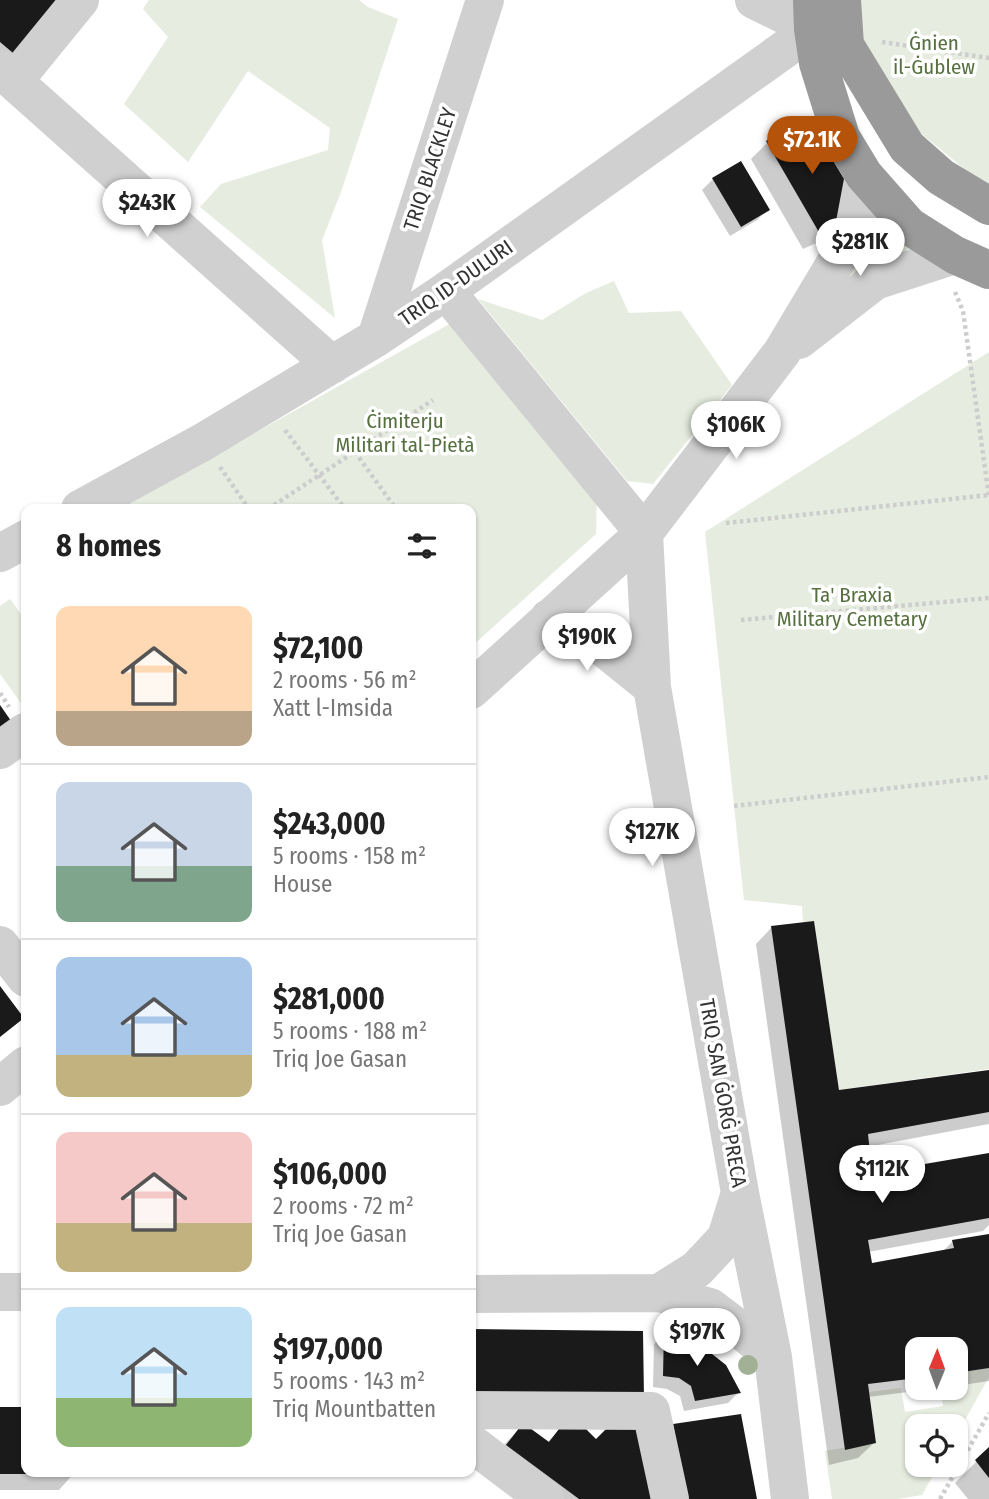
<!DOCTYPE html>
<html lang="en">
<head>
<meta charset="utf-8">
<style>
	:root { --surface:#fff; --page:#f6f6f6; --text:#222; --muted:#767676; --line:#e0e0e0; --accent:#b45309 }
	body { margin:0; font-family:"Fira Sans Condensed",sans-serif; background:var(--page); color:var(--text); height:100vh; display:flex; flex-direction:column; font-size:26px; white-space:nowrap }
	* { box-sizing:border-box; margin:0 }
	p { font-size:23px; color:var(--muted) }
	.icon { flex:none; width:38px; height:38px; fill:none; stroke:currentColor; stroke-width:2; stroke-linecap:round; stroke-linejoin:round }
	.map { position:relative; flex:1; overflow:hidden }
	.sheet { position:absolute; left:21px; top:504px; width:455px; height:973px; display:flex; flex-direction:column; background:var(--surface); border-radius:14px; box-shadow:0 2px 5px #0004 }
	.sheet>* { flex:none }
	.needle { width:46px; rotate:1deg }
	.buttons { position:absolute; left:905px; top:1337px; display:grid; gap:14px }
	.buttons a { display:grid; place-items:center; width:63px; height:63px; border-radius:14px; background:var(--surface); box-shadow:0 2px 5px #0004; font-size:35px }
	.price { position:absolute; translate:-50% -60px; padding:0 16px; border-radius:24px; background:#fff; color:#222; font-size:23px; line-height:46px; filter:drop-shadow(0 2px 4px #0008) }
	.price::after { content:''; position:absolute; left:50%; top:42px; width:21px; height:16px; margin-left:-10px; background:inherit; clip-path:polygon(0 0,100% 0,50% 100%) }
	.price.active { background:var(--accent); color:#fff }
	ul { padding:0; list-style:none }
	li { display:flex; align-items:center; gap:21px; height:175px; padding:0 35px }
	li+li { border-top:2px solid var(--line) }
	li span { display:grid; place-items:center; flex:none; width:196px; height:140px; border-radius:14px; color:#555 }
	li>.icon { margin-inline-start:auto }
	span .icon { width:84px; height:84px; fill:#fffc; stroke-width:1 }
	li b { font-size:30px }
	h2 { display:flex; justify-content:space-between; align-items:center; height:84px; padding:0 35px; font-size:30px }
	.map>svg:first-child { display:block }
	.green { fill:#e6ecdf }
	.shadow { fill:#0003; fill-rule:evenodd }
	.building { fill:#1a1a1a }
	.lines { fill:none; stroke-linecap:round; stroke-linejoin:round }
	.path { stroke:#cdcdcd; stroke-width:4.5; stroke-dasharray:3.5 3.5; stroke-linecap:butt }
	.minor { stroke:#d0d0d0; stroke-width:38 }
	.highway { stroke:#9a9a9a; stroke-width:38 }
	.tree { fill:#a2b095 }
	.labels { text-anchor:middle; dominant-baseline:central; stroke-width:7; stroke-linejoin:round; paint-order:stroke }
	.park-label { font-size:21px; fill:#56703f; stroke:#fff }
	.street-label { font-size:21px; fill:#333; stroke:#fff }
</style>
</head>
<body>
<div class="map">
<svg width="989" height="1499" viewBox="0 0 989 1499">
	<rect width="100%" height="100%" fill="#fff"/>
	<path class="green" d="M 149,0 L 359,0 L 368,7 L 398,19 L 341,192 L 322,240 L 335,318 L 200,207 L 221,184 L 328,150 L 330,128 L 248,71 L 188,162 L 124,104 L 168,37 L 143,9 Z
		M 853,0 L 989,0 L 989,186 L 979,181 L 917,130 L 851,30 Z
		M 871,209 L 920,246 L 811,318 Z
		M 614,281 L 629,313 L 681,311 L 732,385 L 653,484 L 627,481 L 478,299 L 542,320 L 586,293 Z
		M 453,322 L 597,496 L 596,534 L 471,647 L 471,509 L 119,509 Z
		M 989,352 L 989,1069 L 839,1090 L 814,921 L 803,922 L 802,906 L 744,900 L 705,532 Z
		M 10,599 L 26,621 L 26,710 L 0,674 L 0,606 Z
		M 989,1368 L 989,1377 L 956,1436 L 956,1426 L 917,1426 L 917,1465 L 939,1465 L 922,1495 L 898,1499 L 832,1499 L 825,1451 L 876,1442 L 869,1392 L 901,1388 L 905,1412 L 943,1406 L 940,1388 L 956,1388 L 956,1373 Z"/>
	<path class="shadow" d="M 0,0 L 64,0 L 0,72 Z
		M 767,143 L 842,222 L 825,239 L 803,249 L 751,159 Z
		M 713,179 L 768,209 L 757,220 L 730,236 L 702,190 Z
		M 772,927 L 838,1092 L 989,1071 L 989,1124 L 867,1147 L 870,1175 L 989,1155 L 989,1225 L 983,1231 L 868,1252 L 871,1265 L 942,1252 L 953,1241 L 989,1236 L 989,1381 L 956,1386 L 956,1349 L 917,1349 L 917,1388 L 940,1388 L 868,1397 L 875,1442 L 858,1458 L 829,1465 L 756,944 Z
		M 471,1331 L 641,1333 L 642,1399 L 755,1499 L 530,1499 L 502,1447 L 521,1427 L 471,1427 ZM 526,1427 L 562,1428 L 547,1442 ZM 582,1428 L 610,1428 L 596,1442 Z
		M 665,1333 L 739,1392 L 728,1403 L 684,1411 L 680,1396 L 667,1389 L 653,1387 L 654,1344 Z
		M 0,1408 L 26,1408 L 26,1472 L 75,1472 L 59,1490 L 0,1490 Z
		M 989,1449 L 989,1499 L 968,1499 L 955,1483 Z"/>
	<path class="building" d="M 0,0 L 66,0 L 19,58 L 0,42 Z
		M 788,126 L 817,134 L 849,187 L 843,223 L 820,234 L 766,141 Z
		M 741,161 L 770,210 L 741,227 L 712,178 Z
		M 0,705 L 16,728 L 0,740 Z
		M 814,921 L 839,1090 L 989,1070 L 989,1112 L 868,1134 L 872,1173 L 989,1153 L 989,1218 L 868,1240 L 872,1263 L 954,1248 L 952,1240 L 989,1234 L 989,1368 L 956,1373 L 956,1349 L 917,1349 L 917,1378 L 868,1384 L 876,1443 L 845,1450 L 771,926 Z
		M 0,986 L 24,1018 L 0,1037 Z
		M 471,1329 L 643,1331 L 644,1399 L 471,1399 Z
		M 664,1331 L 693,1339 L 726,1365 L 741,1393 L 695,1401 L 691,1386 L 679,1378 L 663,1376 Z
		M 0,1407 L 26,1407 L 26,1472 L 77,1472 L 77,1474 L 0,1474 Z
		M 741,1414 L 757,1499 L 686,1499 L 673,1424 Z
		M 523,1423 L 549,1442 L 562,1425 L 582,1425 L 596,1439 L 610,1425 L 635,1425 L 666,1499 L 579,1499 L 506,1445 Z
		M 989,1447 L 989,1478 L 975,1460 Z"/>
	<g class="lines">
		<path class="path" d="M 882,42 L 989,58
			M 955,292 L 963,311 L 989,497
			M 285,430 L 345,509
			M 355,452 L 396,509
			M 220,467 L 249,509
			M 268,509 L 433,400
			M 726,523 L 989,495
			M 741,620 L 989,598
			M 0,693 L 9,707
			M 734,806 L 989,777
			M 940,1499 L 989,1413"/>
		<path class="minor" d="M 0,69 L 332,365
			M 14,81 L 80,0
			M 446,291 L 644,533
			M 376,338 L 485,0
			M 799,340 L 875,281 L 955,255
			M 80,509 L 203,442 L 376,338 L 446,291 L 813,29 L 754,0
			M 644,533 L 652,687 L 740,1193 L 773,1357 L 790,1499
			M 0,553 L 26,539
			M 549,618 L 601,646 L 652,687
			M 471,690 L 644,533 L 782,352 L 846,245 L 855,223 L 864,175
			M 0,750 L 25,732
			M 0,945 L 26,978
			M 0,1087 L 26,1065
			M 0,1292 L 26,1292
			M 659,1293 L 697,1269 L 726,1238 L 740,1193
			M 471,1294 L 659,1293 L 710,1307 L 747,1335 L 773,1357
			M 471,1410 L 651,1411 L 670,1499
			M 471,1443 L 545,1499"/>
		<path class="highway" d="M 812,0 L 813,29 L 818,63 L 841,137 L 864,175 L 909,226 L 955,255 L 989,270
			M 842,0 L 845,45 L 907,147 L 941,177 L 989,206"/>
	</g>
	<circle class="tree" cx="748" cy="1365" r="10"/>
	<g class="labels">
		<g class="park-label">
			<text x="934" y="43">Ġnien<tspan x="934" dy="24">il-Ġublew</tspan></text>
			<text x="405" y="421">Ċimiterju<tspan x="405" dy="24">Militari tal-Pietà</tspan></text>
			<text x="852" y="595">Ta' Braxia<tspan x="852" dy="24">Military Cemetary</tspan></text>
		</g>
		<g class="street-label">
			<text transform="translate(430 169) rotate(-72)">TRIQ BLACKLEY</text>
			<text transform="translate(456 283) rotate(-35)">TRIQ ID-DULURI</text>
			<text transform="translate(723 1093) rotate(80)">TRIQ SAN ĠORĠ PRECA</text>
		</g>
	</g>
</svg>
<div class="buttons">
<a><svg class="needle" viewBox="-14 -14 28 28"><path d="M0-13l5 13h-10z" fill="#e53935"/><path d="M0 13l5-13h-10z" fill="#767676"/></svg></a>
<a><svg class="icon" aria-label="locate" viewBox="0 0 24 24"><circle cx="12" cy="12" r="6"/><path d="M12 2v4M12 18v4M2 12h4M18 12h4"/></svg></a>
</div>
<b class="price active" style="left:812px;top:176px">$72.1K</b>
<b class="price" style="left:147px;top:239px">$243K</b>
<b class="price" style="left:860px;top:278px">$281K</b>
<b class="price" style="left:736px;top:461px">$106K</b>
<b class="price" style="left:587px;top:673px">$190K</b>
<b class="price" style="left:652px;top:868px">$127K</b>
<b class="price" style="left:882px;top:1205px">$112K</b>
<b class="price" style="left:697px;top:1368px">$197K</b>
<section class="sheet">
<h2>8 homes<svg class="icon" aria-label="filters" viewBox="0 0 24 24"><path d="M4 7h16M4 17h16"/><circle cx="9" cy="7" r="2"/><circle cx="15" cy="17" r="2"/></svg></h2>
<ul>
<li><span style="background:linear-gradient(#ffd9b3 75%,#b9a48a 0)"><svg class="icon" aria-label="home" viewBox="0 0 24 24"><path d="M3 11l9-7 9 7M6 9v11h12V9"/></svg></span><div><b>$72,100</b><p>2 rooms · 56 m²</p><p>Xatt l-Imsida</p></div></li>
<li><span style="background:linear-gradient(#c9d6e8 60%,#7fa58c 0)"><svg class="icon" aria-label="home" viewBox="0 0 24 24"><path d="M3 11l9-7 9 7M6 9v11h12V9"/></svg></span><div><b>$243,000</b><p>5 rooms · 158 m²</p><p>House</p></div></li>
<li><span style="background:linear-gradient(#a9c7e8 70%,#c2b280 0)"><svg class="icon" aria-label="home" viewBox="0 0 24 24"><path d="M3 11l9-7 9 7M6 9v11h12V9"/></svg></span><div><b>$281,000</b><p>5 rooms · 188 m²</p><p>Triq Joe Gasan</p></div></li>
<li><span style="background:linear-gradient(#f6c9c9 65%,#c2b280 0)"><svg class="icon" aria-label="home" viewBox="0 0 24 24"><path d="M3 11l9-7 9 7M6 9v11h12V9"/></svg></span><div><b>$106,000</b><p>2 rooms · 72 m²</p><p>Triq Joe Gasan</p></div></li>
<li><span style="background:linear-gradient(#bfe0f5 65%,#8fb573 0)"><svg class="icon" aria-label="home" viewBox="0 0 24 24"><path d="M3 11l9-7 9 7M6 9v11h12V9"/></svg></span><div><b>$197,000</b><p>5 rooms · 143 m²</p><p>Triq Mountbatten</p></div></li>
</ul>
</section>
</div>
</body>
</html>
